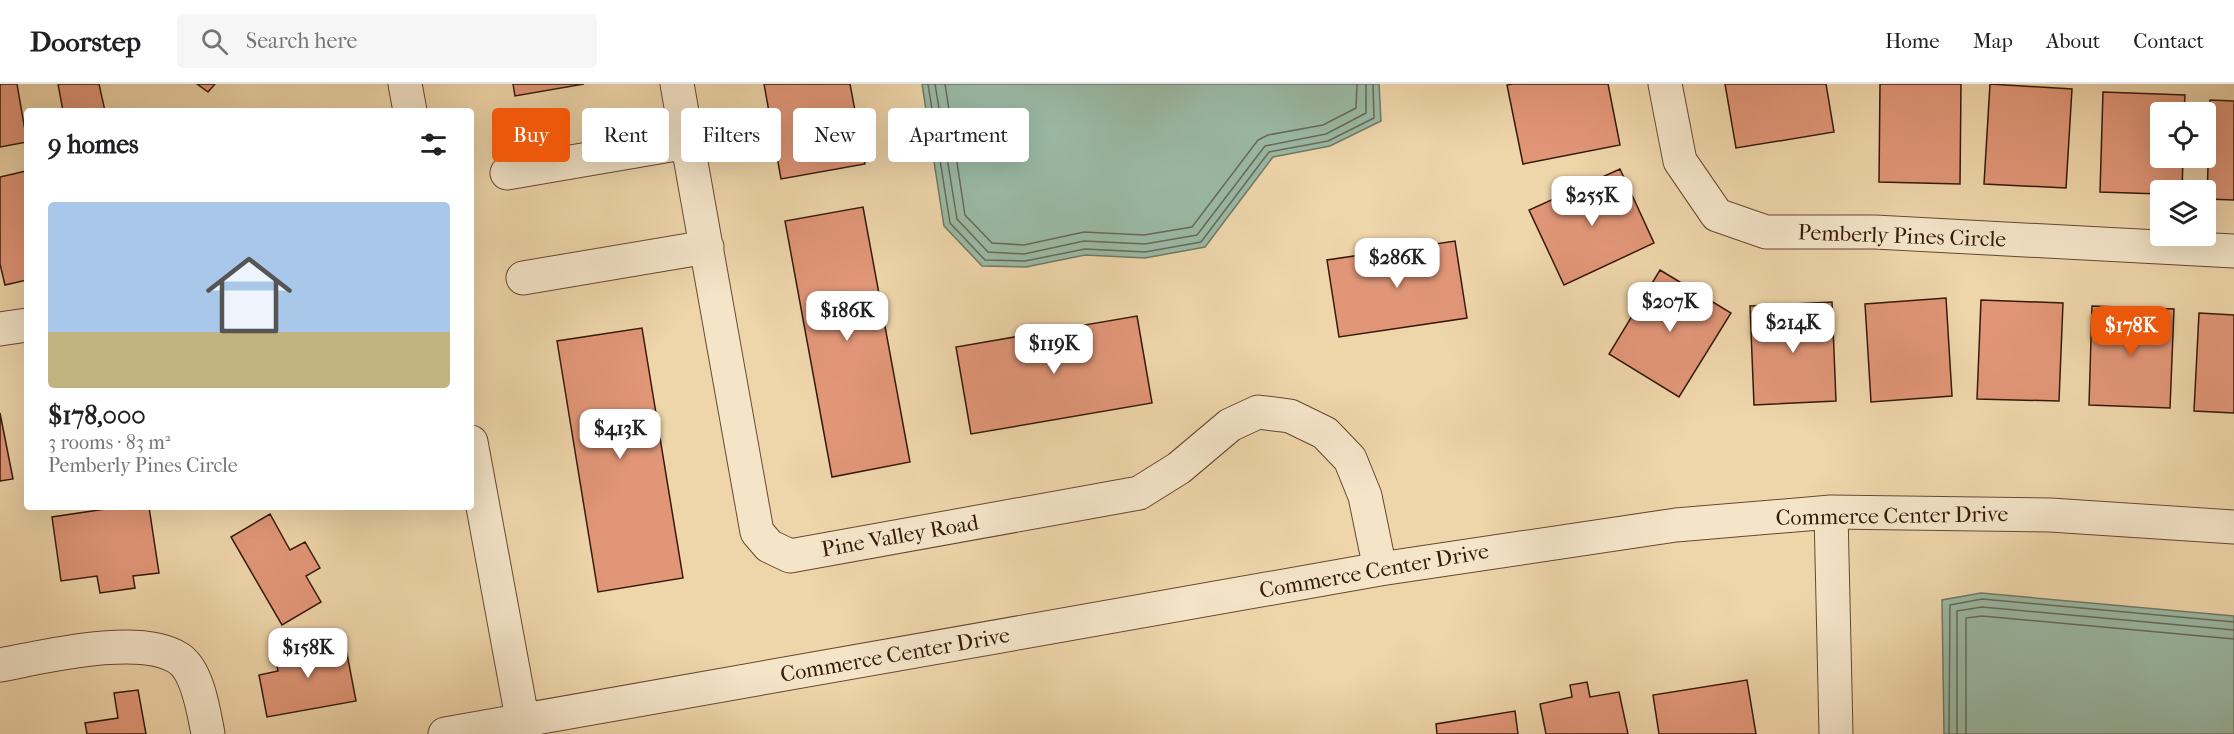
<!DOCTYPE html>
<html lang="en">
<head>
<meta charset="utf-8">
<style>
	:root { --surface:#fff; --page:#f6f6f6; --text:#202124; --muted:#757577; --line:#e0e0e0; --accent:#ea580c }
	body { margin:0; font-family:"IM FELL French Canon",serif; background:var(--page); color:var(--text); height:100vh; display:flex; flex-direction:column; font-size:22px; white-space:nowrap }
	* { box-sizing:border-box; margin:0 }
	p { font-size:20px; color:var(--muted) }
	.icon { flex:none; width:33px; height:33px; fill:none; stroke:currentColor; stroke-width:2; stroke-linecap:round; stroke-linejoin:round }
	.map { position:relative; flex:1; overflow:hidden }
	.drawer { position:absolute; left:24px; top:24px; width:450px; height:402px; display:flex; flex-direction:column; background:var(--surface); border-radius:6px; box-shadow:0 6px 24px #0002 }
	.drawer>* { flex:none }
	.banner { position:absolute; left:492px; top:24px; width:570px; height:54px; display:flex; gap:12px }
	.fabs { position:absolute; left:2150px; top:18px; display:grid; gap:12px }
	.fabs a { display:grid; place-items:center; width:66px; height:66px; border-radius:6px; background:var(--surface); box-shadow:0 6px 24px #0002; font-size:30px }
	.price { position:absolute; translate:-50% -51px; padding:0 14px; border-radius:12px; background:#fff; color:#222; font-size:20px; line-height:39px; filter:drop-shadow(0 2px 3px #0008) }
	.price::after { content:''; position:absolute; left:50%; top:36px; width:18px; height:14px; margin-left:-9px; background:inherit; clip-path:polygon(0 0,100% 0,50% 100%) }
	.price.current { background:var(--accent); color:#fff }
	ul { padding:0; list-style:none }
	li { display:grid; align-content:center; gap:12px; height:318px; padding:0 24px }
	li span { display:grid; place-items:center; height:186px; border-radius:6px; color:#555 }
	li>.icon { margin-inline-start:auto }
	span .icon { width:108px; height:108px; fill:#fffc; stroke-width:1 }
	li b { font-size:26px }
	h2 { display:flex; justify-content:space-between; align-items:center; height:72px; padding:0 24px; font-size:26px }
	.pill { padding:0 21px; border-radius:6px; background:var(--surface); box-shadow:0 6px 24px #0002; font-size:21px; line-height:54px }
	.pill.current { background:var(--accent); color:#fff }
	header { display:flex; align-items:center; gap:36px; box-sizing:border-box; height:84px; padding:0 30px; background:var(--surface); border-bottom:2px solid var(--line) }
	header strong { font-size:28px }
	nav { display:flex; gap:33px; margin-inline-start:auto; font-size:21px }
	.search { width:420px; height:54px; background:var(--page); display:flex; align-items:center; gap:15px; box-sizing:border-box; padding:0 21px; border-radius:6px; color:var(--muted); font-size:22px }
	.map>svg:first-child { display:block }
	.water { fill:#9ab9a5; stroke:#727967; stroke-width:1.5 }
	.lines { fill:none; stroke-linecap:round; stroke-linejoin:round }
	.shore { stroke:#686a57; stroke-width:1.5 }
	.building { fill:#e19678; stroke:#361a09; stroke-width:1.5 }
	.minor-casing { stroke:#644931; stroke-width:35 }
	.minor { stroke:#f4e4c8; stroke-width:33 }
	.labels { text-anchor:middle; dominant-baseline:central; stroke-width:4.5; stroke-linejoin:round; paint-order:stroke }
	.street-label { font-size:22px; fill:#361a09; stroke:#f4e4c8 }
</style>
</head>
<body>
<header>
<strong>Doorstep</strong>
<div class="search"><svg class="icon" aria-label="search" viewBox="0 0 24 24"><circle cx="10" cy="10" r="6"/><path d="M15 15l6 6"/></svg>Search here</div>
<nav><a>Home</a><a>Map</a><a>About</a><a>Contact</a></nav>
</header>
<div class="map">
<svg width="2234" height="650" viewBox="0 0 2234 650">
	<rect width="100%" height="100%" fill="#eed5aa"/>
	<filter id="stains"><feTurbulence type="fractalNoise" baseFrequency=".00333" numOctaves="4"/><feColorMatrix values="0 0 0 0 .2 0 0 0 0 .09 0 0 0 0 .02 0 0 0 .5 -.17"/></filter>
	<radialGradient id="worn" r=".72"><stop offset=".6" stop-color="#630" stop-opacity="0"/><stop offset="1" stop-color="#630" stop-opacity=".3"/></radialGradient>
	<path class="water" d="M 922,0 L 1379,0 L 1381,37 L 1330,62 L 1273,73 L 1205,163 L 1145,174 L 1085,171 L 1026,183 L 982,182 L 944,142 Z
		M 1981,509 L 2234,532 L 2234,650 L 1944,650 L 1942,516 Z"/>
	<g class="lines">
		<path class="shore" d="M 928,0 L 950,139 L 985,176 L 1025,177 L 1085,165 L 1145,168 L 1201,158 L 1269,68 L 1328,57 L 1374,34 L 1373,0
			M 935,0 L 957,135 L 988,168 L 1024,170 L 1084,157 L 1145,160 L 1197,151 L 1265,62 L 1326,50 L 1366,29 L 1366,0
			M 945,0 L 965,131 L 992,159 L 1024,161 L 1084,148 L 1144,151 L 1192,143 L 1258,56 L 1268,51 L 1323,41 L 1356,24 L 1357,0
			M 1949,650 L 1950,521 L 1982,515 L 2234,538
			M 1957,650 L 1957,527 L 1982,523 L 2234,546
			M 1966,650 L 1966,534 L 1982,532 L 2234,555"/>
	</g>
	<path class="building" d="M 0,0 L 17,0 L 27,58 L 0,63 Z
		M 58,0 L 99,0 L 105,27 L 63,27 Z
		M 197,0 L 215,0 L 208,8 Z
		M 513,0 L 584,0 L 515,12 Z
		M 764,0 L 850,0 L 865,80 L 781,95 Z
		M 1513,0 L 1608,0 L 1620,61 L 1523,80 L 1507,1 Z
		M 1725,0 L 1826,0 L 1834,48 L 1736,64 Z
		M 1880,0 L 1961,0 L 1960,100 L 1879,98 Z
		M 1990,0 L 2072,5 L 2066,104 L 1984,100 Z
		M 2103,8 L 2185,11 L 2184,28 L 2160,28 L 2160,74 L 2183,74 L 2182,106 L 2160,106 L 2160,110 L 2100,108 Z
		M 2210,16 L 2234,17 L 2234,116 L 2207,115 Z
		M 1620,85 L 1654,159 L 1564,201 L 1529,126 Z
		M 26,87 L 27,196 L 5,201 L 0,180 L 0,93 Z
		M 863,123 L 910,378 L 832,393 L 785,137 Z
		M 1455,157 L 1467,234 L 1339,253 L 1327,176 Z
		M 1660,186 L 1731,229 L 1679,313 L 1609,270 Z
		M 1946,214 L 1952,312 L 1871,318 L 1865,220 Z
		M 1981,216 L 2063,219 L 2059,317 L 1977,315 Z
		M 1832,218 L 1836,317 L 1754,321 L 1750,222 Z
		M 2092,222 L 2174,225 L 2170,324 L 2089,321 Z
		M 2199,229 L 2234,231 L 2234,329 L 2194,327 Z
		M 1137,232 L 1152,319 L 971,350 L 956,263 Z
		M 642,244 L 683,494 L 598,508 L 557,257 Z
		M 0,329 L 13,395 L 0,397 Z
		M 119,423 L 149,423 L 159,489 L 133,492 L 135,504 L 100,509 L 97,492 L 61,497 L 52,433 Z
		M 270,430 L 290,466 L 305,458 L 320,484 L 306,492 L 321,518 L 282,541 L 231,453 Z
		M 344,554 L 356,617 L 267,633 L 259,591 L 278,587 L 274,567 Z
		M 1747,596 L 1756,650 L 1659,650 L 1653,611 Z
		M 1587,598 L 1590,613 L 1619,608 L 1628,650 L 1546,650 L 1540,620 L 1572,613 L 1570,601 Z
		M 138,606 L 146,650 L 87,650 L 85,639 L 118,634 L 114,609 Z
		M 1515,627 L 1518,650 L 1437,650 L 1436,640 Z"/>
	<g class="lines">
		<g class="minor-casing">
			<path id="minor" d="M 405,0 L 410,27
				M 677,0 L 757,448 L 769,462 L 790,472 L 1139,409 L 1179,384 L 1230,341 L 1258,328 L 1290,332 L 1325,349 L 1350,375 L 1365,412 L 1380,485
				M 1665,0 L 1680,77 L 1717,131 L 1766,148 L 1875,148 L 2234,167
				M 507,89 L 688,58
				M 523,194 L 707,163
				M 0,245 L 27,241
				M 471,358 L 525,650
				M 1831,428 L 1836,650
				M 0,581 C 43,573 140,549 178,574 C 198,586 204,629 208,650
				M 445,650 L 1380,485 L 1676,441 L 1831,428 L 2050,431 L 2234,443"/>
		</g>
		<use href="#minor" class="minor"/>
	</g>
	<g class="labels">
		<g class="street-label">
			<text transform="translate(1902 152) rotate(2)">Pemberly Pines Circle</text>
			<text transform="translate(1892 432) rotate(-1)">Commerce Center Drive</text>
			<text transform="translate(900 452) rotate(-10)">Pine Valley Road</text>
			<text transform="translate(1374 487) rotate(-10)">Commerce Center Drive</text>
			<text transform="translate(895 571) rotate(-10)">Commerce Center Drive</text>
		</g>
	</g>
	<rect width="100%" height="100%" filter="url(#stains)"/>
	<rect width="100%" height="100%" fill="url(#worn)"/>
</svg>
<div class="fabs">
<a><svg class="icon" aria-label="locate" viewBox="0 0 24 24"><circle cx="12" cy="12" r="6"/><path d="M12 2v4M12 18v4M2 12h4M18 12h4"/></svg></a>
<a><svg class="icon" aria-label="layers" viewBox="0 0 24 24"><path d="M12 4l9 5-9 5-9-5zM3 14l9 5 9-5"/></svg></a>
</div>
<b class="price" style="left:1592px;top:143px">$255K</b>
<b class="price" style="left:1397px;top:205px">$286K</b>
<b class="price" style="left:1670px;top:249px">$207K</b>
<b class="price" style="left:847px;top:258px">$186K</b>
<b class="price" style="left:1793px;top:270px">$214K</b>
<b class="price current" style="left:2131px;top:273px">$178K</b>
<b class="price" style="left:1054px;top:291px">$119K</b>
<b class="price" style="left:620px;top:376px">$413K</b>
<b class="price" style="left:308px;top:595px">$158K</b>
<div class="banner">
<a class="pill current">Buy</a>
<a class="pill">Rent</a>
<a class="pill">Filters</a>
<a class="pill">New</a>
<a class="pill">Apartment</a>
</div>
<section class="drawer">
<h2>9 homes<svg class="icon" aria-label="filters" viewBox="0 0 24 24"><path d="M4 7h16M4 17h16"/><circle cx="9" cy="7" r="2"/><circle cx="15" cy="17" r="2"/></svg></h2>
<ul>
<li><span style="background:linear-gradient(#a9c7e8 70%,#c2b280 0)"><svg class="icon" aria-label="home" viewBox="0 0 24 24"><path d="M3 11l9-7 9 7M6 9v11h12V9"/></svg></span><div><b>$178,000</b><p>3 rooms · 83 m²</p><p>Pemberly Pines Circle</p></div></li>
</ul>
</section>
</div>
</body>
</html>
